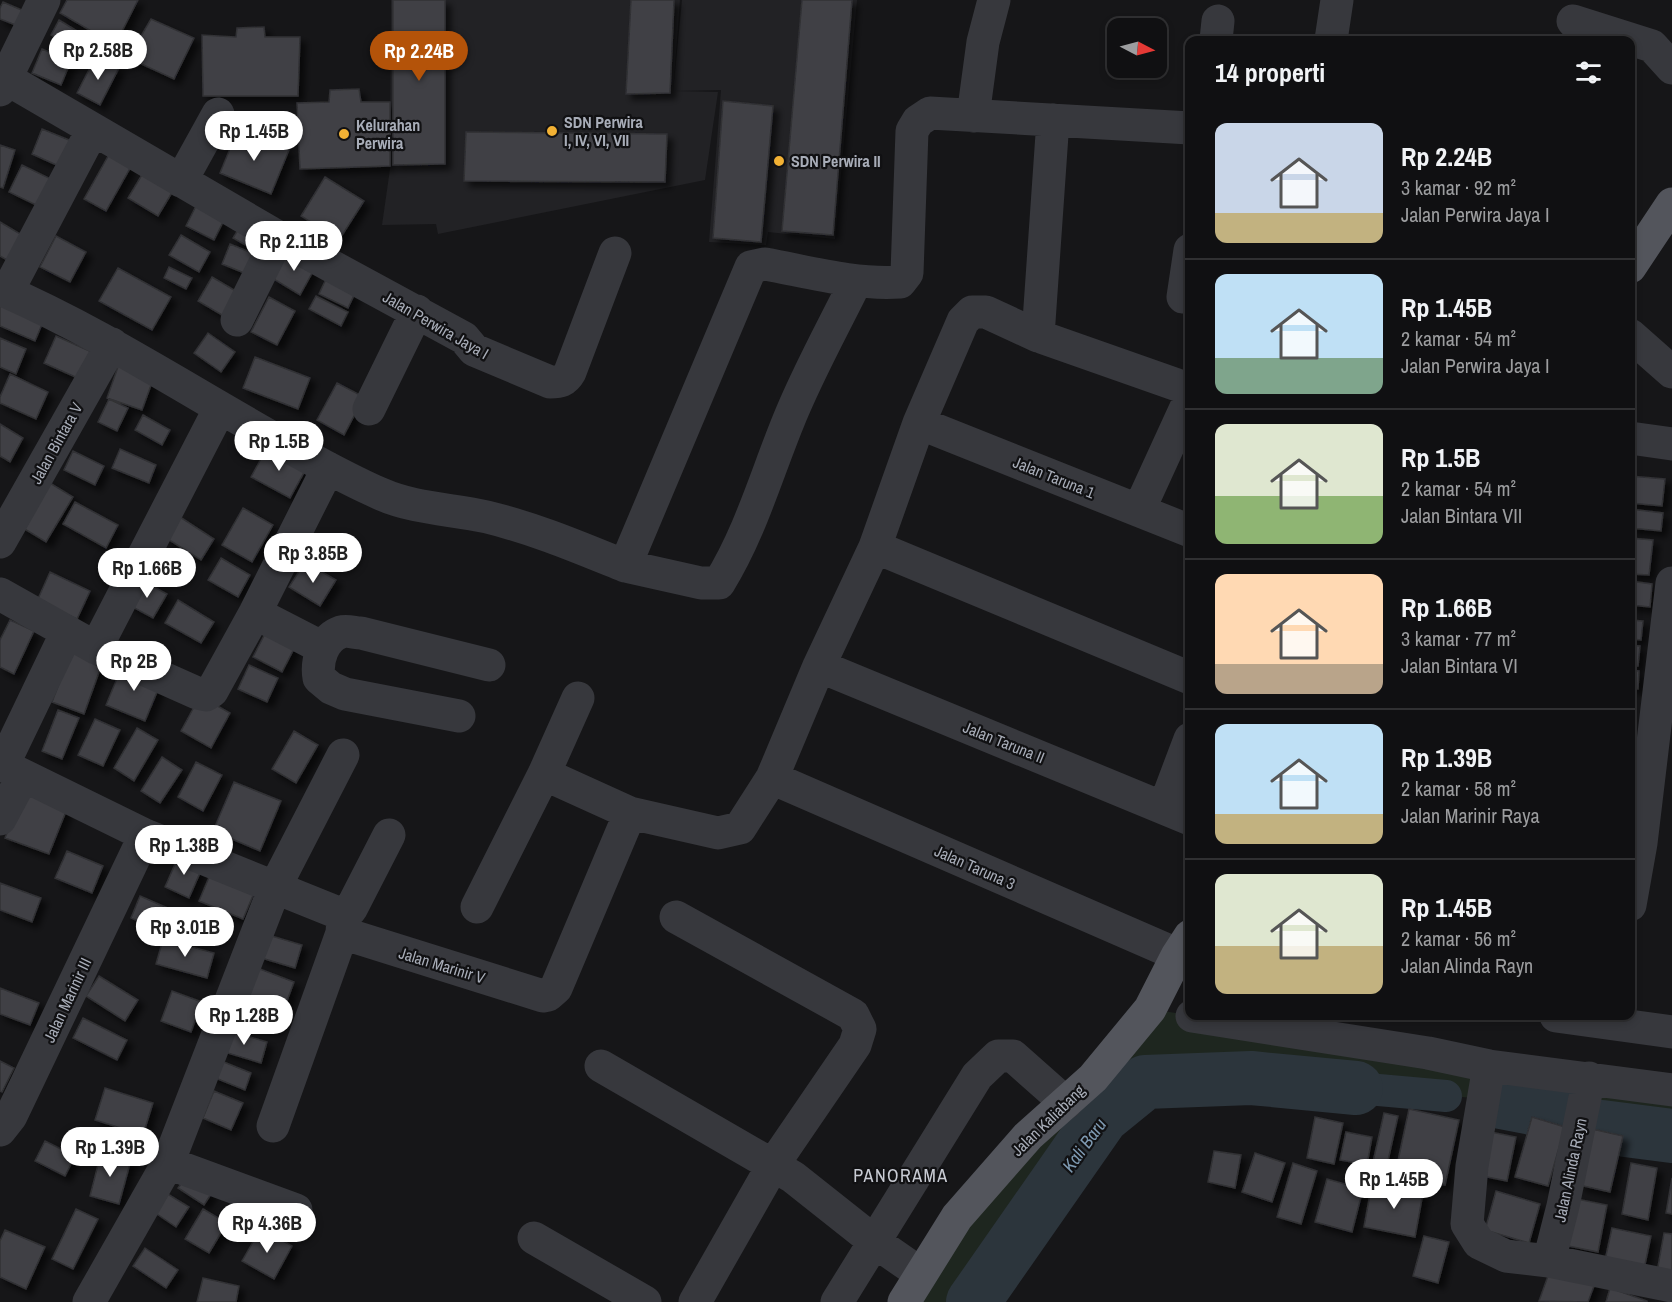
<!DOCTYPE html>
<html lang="id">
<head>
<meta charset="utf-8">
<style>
	:root { --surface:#101012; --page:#1e1e20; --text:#f1f3f6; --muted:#9c9d9f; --line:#303032; --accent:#b45309 }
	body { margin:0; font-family:"Archivo Narrow",sans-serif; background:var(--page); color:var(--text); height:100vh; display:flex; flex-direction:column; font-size:22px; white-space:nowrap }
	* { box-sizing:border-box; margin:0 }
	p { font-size:20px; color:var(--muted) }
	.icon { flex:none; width:33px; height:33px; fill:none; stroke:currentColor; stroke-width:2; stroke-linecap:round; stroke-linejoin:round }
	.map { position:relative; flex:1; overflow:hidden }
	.panel { position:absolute; left:1185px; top:36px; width:450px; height:984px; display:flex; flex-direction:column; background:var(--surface); border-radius:12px; box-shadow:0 3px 9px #0003,0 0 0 2px var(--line) }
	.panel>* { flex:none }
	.needle { width:39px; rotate:96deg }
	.buttons { position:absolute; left:1107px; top:18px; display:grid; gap:12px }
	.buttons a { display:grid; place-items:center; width:60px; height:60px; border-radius:12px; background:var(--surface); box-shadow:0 3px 9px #0003,0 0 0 2px var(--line); font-size:30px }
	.price { position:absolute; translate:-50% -51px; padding:0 14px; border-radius:21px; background:#fff; color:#222; font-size:20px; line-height:39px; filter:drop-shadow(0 2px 3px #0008) }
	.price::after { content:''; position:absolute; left:50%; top:36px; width:18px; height:14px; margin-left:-9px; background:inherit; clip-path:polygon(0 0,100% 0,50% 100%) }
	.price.active { background:var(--accent); color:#fff }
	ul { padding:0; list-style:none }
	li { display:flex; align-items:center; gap:18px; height:150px; padding:0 30px }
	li+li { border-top:2px solid var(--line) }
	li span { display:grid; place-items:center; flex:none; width:168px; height:120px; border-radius:12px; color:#555 }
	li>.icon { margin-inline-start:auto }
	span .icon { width:72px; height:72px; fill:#fffc; stroke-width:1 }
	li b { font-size:26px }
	h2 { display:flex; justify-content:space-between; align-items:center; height:72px; padding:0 30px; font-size:26px }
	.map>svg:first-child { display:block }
	.built { fill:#222225 }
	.green { fill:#1e261f }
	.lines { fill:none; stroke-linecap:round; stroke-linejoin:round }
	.canal { stroke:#2c353c; stroke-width:32 }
	.river { stroke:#2c353c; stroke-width:54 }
	.building { fill:#404145; stroke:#303034; stroke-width:1.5; filter:url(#shadow) }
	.minor { stroke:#37383d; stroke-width:33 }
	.major { stroke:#53555c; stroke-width:33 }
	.poi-dot { fill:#f2b134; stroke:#111113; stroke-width:2 }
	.labels { text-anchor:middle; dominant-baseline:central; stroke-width:4.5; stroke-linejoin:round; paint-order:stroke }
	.poi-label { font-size:16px; font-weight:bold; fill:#a8adb8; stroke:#111113; text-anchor:start }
	.street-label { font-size:16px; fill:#a8adb8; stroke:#111113 }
	.water-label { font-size:18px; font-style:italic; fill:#7f9bb3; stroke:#111113 }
	.neighbourhood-label { font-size:18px; letter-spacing:1.5px; fill:#c9ccd4; stroke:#111113 }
</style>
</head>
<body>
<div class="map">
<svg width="1672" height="1302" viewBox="0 0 1672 1302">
	<defs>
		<filter id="shadow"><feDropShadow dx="5.5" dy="5.5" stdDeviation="3" flood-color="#0009"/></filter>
	</defs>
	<rect width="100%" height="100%" fill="#161618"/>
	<path class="built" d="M 391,0 L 680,0 L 673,92 L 682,0 L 857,0 L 835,239 L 768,232 L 766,245 L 709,242 L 721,90 L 674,91 L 718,92 L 705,180 L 438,234 L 436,224 L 382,225 L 390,169 Z"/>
	<path class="green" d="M 1150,1009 L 1672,1090 L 1672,1136 L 1602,1127 L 1558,1113 L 1484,1099 L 1251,1078 L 1145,1082 L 1102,1117 L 972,1302 L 904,1302 Z"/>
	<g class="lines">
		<path class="canal" d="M 1356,1088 L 1446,1096"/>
		<path class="river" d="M 1501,1102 L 1558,1113
			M 1602,1127 L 1672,1136
			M 973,1302 L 1102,1117 L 1145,1082 L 1251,1078 L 1356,1088"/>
	</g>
	<path class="building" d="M 67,0 L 138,0 L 115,45 L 60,13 Z
		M 393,0 L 445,0 L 445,164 L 393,165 Z
		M 631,0 L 674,0 L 670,93 L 626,94 Z
		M 802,0 L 852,0 L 833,235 L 782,231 Z
		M 3,2 L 24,11 L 18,26 L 0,19 L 0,8 Z
		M 151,19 L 194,38 L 174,79 L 128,58 Z
		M 59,20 L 92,40 L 83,55 L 51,35 Z
		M 264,27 L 265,37 L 300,37 L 298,96 L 203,96 L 202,35 L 236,37 L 237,28 Z
		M 42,49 L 71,61 L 61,85 L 32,73 Z
		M 96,56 L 119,68 L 100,105 L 77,93 Z
		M 359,89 L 361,102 L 390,102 L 390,166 L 300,169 L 297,103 L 329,102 L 330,90 Z
		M 723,101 L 773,106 L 761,242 L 713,238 Z
		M 42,129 L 74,142 L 63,168 L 32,154 Z
		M 238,129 L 289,150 L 271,194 L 220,173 Z
		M 466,132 L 667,134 L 665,182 L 464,181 Z
		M 0,145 L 15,150 L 3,188 L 0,187 Z
		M 111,151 L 133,163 L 106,211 L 84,199 Z
		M 22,165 L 51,179 L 38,206 L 9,192 Z
		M 143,173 L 173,191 L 158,216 L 128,198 Z
		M 325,177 L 364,201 L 339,240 L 301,216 Z
		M 196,206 L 224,220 L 214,240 L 186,226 Z
		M 0,222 L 27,238 L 12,263 L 0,256 Z
		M 241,225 L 271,242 L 263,255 L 233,238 Z
		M 181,235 L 210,252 L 199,272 L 169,255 Z
		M 56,236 L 86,252 L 70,282 L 40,267 Z
		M 230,244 L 262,257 L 254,277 L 222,264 Z
		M 287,250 L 316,266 L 300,295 L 272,278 Z
		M 169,267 L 192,278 L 186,289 L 164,278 Z
		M 118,268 L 171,297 L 152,330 L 99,301 Z
		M 212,277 L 241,294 L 227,318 L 198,301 Z
		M 326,279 L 355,293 L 348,308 L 319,294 Z
		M 316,296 L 348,312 L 341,326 L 309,309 Z
		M 269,297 L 295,311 L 277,345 L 251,332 Z
		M 0,303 L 43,322 L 35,341 L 0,326 Z
		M 208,333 L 235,352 L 221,372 L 194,353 Z
		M 56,336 L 94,353 L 82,380 L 44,363 Z
		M 0,338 L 26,349 L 16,374 L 0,367 Z
		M 255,357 L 310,378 L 298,409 L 243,388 Z
		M 119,364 L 154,377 L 142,410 L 107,398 Z
		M 10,374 L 48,392 L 36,419 L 0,403 L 0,397 Z
		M 337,383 L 364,397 L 344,435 L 317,420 Z
		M 109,399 L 128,408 L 117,431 L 98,422 Z
		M 143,415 L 170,430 L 162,445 L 135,430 Z
		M 0,424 L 23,438 L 10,462 L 0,456 Z
		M 268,446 L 307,467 L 290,498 L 251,477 Z
		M 120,449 L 156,465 L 149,483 L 112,468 Z
		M 73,451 L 104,466 L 95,485 L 64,470 Z
		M 1630,476 L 1665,479 L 1662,506 L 1630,503 Z
		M 45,480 L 73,497 L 46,542 L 18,525 Z
		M 75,502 L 118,525 L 106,548 L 63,524 Z
		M 243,508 L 273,525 L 252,562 L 222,545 Z
		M 1630,509 L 1663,513 L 1661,531 L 1630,528 Z
		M 180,517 L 214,539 L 201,560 L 166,538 Z
		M 1630,538 L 1653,540 L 1649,575 L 1630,574 Z
		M 149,556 L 169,564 L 163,579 L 143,571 Z
		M 221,558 L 250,575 L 238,597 L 208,580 Z
		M 305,562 L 336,580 L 320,606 L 289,587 Z
		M 50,572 L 90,591 L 77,619 L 37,601 Z
		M 140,579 L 167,594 L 153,618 L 127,604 Z
		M 1630,581 L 1652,584 L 1650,607 L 1630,605 Z
		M 178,600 L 214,622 L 201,643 L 165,623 Z
		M 10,620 L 34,631 L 14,674 L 0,667 L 0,640 Z
		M 1630,620 L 1643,621 L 1641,640 L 1630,639 Z
		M 270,624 L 299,639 L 282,672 L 253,657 Z
		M 1630,645 L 1640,646 L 1638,666 L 1630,666 Z
		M 72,650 L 103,661 L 84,714 L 52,702 Z
		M 123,664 L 162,680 L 145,721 L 106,705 Z
		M 249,665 L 278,678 L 267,702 L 238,689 Z
		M 1630,670 L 1639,671 L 1638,689 L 1630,688 Z
		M 200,696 L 230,713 L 211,748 L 181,731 Z
		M 58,710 L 79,718 L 62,759 L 42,751 Z
		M 95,719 L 120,730 L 103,766 L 78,755 Z
		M 137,728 L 158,740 L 134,781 L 114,768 Z
		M 294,731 L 318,745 L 296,783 L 272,769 Z
		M 162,757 L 182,770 L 160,803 L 141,791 Z
		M 196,762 L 222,775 L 203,811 L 178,797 Z
		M 234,782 L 281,801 L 260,851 L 213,831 Z
		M 25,787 L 69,804 L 49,854 L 5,838 Z
		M 67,851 L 103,866 L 92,893 L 55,878 Z
		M 179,855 L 203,866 L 189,898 L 165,887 Z
		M 213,868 L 257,886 L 243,919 L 199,901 Z
		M 0,883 L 41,898 L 32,922 L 0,910 Z
		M 140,896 L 179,913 L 169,936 L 131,918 Z
		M 265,934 L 302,945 L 295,968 L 258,957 Z
		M 163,939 L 214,953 L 207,978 L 156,964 Z
		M 252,966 L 294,982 L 284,1009 L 241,993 Z
		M 99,976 L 138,1000 L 125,1021 L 86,996 Z
		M 0,988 L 39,1003 L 30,1025 L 0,1014 Z
		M 172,991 L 202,1002 L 191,1032 L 161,1021 Z
		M 246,1004 L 277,1013 L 273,1027 L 242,1018 Z
		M 83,1018 L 127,1040 L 117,1060 L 73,1038 Z
		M 227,1030 L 267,1042 L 261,1063 L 221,1051 Z
		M 209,1056 L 251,1073 L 245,1090 L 203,1073 Z
		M 0,1061 L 14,1068 L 2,1092 L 0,1091 Z
		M 105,1088 L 153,1103 L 143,1135 L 95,1120 Z
		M 214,1091 L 243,1103 L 231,1130 L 203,1118 Z
		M 1409,1109 L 1459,1120 L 1445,1185 L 1395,1175 Z
		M 1384,1113 L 1398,1116 L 1385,1174 L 1371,1171 Z
		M 1315,1117 L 1343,1123 L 1334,1164 L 1307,1158 Z
		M 1532,1117 L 1565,1127 L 1548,1186 L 1515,1177 Z
		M 1592,1129 L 1623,1136 L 1610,1192 L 1579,1185 Z
		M 1486,1131 L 1516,1137 L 1507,1181 L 1477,1175 Z
		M 1346,1132 L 1372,1137 L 1367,1165 L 1340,1160 Z
		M 45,1141 L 75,1156 L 65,1176 L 35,1161 Z
		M 1214,1151 L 1241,1155 L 1235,1188 L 1208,1182 Z
		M 101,1153 L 131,1160 L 119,1204 L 90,1196 Z
		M 1255,1153 L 1285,1163 L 1272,1202 L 1242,1192 Z
		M 1293,1163 L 1317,1171 L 1301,1224 L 1277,1217 Z
		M 1631,1163 L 1657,1168 L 1648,1220 L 1622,1214 Z
		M 188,1174 L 213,1191 L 204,1205 L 178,1188 Z
		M 1672,1178 L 1672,1214 L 1666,1213 Z
		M 1327,1179 L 1363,1189 L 1352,1232 L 1315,1222 Z
		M 1372,1183 L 1423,1193 L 1415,1237 L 1364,1227 Z
		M 1496,1191 L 1540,1204 L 1529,1243 L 1485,1230 Z
		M 166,1193 L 189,1207 L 176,1227 L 154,1212 Z
		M 1572,1198 L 1607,1205 L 1598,1252 L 1563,1245 Z
		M 76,1209 L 98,1219 L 73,1269 L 52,1259 Z
		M 203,1209 L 227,1223 L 209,1253 L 185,1239 Z
		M 261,1228 L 292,1246 L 274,1279 L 242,1261 Z
		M 1612,1228 L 1651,1236 L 1643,1274 L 1604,1265 Z
		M 5,1230 L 45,1247 L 26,1289 L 0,1277 L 0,1241 Z
		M 1664,1233 L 1672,1234 L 1672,1275 L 1657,1272 Z
		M 1424,1236 L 1449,1242 L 1438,1283 L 1413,1276 Z
		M 145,1248 L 178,1270 L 166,1288 L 133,1266 Z
		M 1553,1262 L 1597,1278 L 1588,1302 L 1539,1301 Z
		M 203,1278 L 239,1286 L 236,1302 L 197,1302 Z
		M 1610,1288 L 1647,1301 L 1647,1302 L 1606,1302 Z"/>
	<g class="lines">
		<path class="minor" d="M 1573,21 L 1652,46 L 1672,68
			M 1216,40 L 1218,21
			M 1331,40 L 1337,0
			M 0,75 L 278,237 L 464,338 L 474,350 L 550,382 C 560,382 565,381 570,372 L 615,253
			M 0,90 L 44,0
			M 973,116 L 983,42 L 994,0
			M 181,181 L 218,114
			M 0,289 C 97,331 187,390 280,442 C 313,460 346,479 381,494 C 415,509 452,509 487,517 C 536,529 578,547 625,566 L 751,267 L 765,264 C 809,272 855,285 900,282 L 907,273 L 912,131 L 918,121 L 930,113 L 1190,128
			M 7,292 L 93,129
			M 1183,297 L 1190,250
			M 237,320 L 278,237
			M 1630,335 L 1672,372
			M 1038,336 L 1053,120
			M 369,409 L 417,311
			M 919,423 L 1190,531
			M 1630,438 L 1672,444
			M 0,542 L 112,344
			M 875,547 L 1190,678
			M 625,566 L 701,583 L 719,583 C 750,533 766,476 788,422 C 807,374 833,328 856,281
			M 0,594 L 96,648 L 197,693 L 206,695 L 212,691 L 255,613 L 328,468
			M 255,613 L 323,648
			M 96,648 L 220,408
			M 819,666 L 1190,819
			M 459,716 L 345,694 L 331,688 L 319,678 C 316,661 323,638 341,632 C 347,630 355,633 361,633 L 489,665
			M 0,764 L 145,835 L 341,914 L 343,918 L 342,933 L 273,1126
			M 3,765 L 67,632
			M 544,774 L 630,813
			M 772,778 L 1190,960
			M 1164,808 L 1190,739
			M 0,819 L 23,776
			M 1630,905 L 1641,843 L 1672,583
			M 477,907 L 544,774 L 578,698
			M 341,914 L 351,909 L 389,835
			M 676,917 L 853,1015 L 860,1029 L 855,1045 L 773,1165 L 695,1302
			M 342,933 L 543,996 L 548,995 L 556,988 L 630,813 L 718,833 L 740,828 L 772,778 L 819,666 L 875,547 L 919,423 L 963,321 L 972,312 L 986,312 L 1038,336 L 1183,387 L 1187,393 L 1188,403 L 1139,510
			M 1192,1016 L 1428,1053 L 1489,1066 L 1672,1090
			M 1556,1016 L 1672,1032
			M 601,1066 L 793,1177 L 875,1242 L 921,1274
			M 1489,1066 L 1472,1166 L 1467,1224 L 1479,1243 L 1506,1256 L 1549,1261 L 1672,1286
			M 0,1130 L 11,1116 L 145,835
			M 168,1163 L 296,1210
			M 534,1238 L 645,1302
			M 1549,1261 L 1563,1206 L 1589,1078
			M 89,1302 L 168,1163 L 275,887 L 343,755
			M 837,1302 L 977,1076 L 998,1056 L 1013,1056 L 1066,1103"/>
		<path class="major" d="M 1630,267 L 1672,204
			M 904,1302 L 957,1217 L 1028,1136 L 1093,1078 L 1150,1009 L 1177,956 L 1190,936"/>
	</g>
	<g class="poi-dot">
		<circle cx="552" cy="131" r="6"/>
		<circle cx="344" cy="134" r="6"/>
		<circle cx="779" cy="161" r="6"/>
	</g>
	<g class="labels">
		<g class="poi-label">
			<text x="564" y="122">SDN Perwira<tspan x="564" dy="18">I, IV, VI, VII</tspan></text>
			<text x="356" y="125">Kelurahan<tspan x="356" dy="18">Perwira</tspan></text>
			<text x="791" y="161">SDN Perwira II</text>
		</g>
		<g class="street-label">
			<text transform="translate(436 325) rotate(30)">Jalan Perwira Jaya I</text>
			<text transform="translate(56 443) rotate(-61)">Jalan Bintara V</text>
			<text transform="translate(1054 477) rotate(22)">Jalan Taruna 1</text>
			<text transform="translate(1004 742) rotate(22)">Jalan Taruna II</text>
			<text transform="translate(975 867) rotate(24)">Jalan Taruna 3</text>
			<text transform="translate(442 965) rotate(17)">Jalan Marinir V</text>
			<text transform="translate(67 1000) rotate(-65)">Jalan Marinir III</text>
			<text transform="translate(1048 1120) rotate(-44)">Jalan Kaliabang</text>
			<text transform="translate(1570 1170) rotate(-78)">Jalan Alinda Rayn</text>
		</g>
		<g class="water-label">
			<text transform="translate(1084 1145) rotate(-54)">Kali Baru</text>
		</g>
		<g class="neighbourhood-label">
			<text x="901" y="1175">PANORAMA</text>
		</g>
	</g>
</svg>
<div class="buttons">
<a><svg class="needle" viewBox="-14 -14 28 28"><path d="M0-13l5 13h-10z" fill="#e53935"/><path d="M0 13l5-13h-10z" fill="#9c9d9f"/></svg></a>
</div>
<b class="price" style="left:98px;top:81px">Rp 2.58B</b>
<b class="price active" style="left:419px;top:82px">Rp 2.24B</b>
<b class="price" style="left:254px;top:162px">Rp 1.45B</b>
<b class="price" style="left:294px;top:272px">Rp 2.11B</b>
<b class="price" style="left:279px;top:472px">Rp 1.5B</b>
<b class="price" style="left:313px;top:584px">Rp 3.85B</b>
<b class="price" style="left:147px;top:599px">Rp 1.66B</b>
<b class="price" style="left:134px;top:692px">Rp 2B</b>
<b class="price" style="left:184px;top:876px">Rp 1.38B</b>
<b class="price" style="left:185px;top:958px">Rp 3.01B</b>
<b class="price" style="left:244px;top:1046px">Rp 1.28B</b>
<b class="price" style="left:110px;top:1178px">Rp 1.39B</b>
<b class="price" style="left:1394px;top:1210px">Rp 1.45B</b>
<b class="price" style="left:267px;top:1254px">Rp 4.36B</b>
<section class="panel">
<h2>14 properti<svg class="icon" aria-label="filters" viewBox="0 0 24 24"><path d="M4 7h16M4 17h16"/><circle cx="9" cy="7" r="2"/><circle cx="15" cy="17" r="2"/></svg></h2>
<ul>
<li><span style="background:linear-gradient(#c9d6e8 75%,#c2b280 0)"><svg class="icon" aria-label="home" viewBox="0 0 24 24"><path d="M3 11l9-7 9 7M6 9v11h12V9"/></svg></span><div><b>Rp 2.24B</b><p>3 kamar · 92 m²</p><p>Jalan Perwira Jaya I</p></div></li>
<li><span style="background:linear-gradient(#bfe0f5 70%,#7fa58c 0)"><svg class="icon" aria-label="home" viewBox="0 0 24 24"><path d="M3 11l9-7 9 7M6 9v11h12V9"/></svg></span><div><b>Rp 1.45B</b><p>2 kamar · 54 m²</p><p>Jalan Perwira Jaya I</p></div></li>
<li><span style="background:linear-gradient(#dfe7d0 60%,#8fb573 0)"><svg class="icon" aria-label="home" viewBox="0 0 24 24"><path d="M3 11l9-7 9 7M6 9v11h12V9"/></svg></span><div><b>Rp 1.5B</b><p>2 kamar · 54 m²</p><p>Jalan Bintara VII</p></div></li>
<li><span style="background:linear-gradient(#ffd9b3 75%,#b9a48a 0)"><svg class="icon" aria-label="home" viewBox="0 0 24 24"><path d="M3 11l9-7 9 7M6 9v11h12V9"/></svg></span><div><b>Rp 1.66B</b><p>3 kamar · 77 m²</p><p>Jalan Bintara VI</p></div></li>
<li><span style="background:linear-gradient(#bfe0f5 75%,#c2b280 0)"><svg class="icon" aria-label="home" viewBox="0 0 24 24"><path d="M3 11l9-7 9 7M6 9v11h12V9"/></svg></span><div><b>Rp 1.39B</b><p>2 kamar · 58 m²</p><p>Jalan Marinir Raya</p></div></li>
<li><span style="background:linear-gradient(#dfe7d0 60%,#c2b280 0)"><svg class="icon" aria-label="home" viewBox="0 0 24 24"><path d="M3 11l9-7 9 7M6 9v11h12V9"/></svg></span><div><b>Rp 1.45B</b><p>2 kamar · 56 m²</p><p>Jalan Alinda Rayn</p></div></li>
</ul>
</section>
</div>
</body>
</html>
